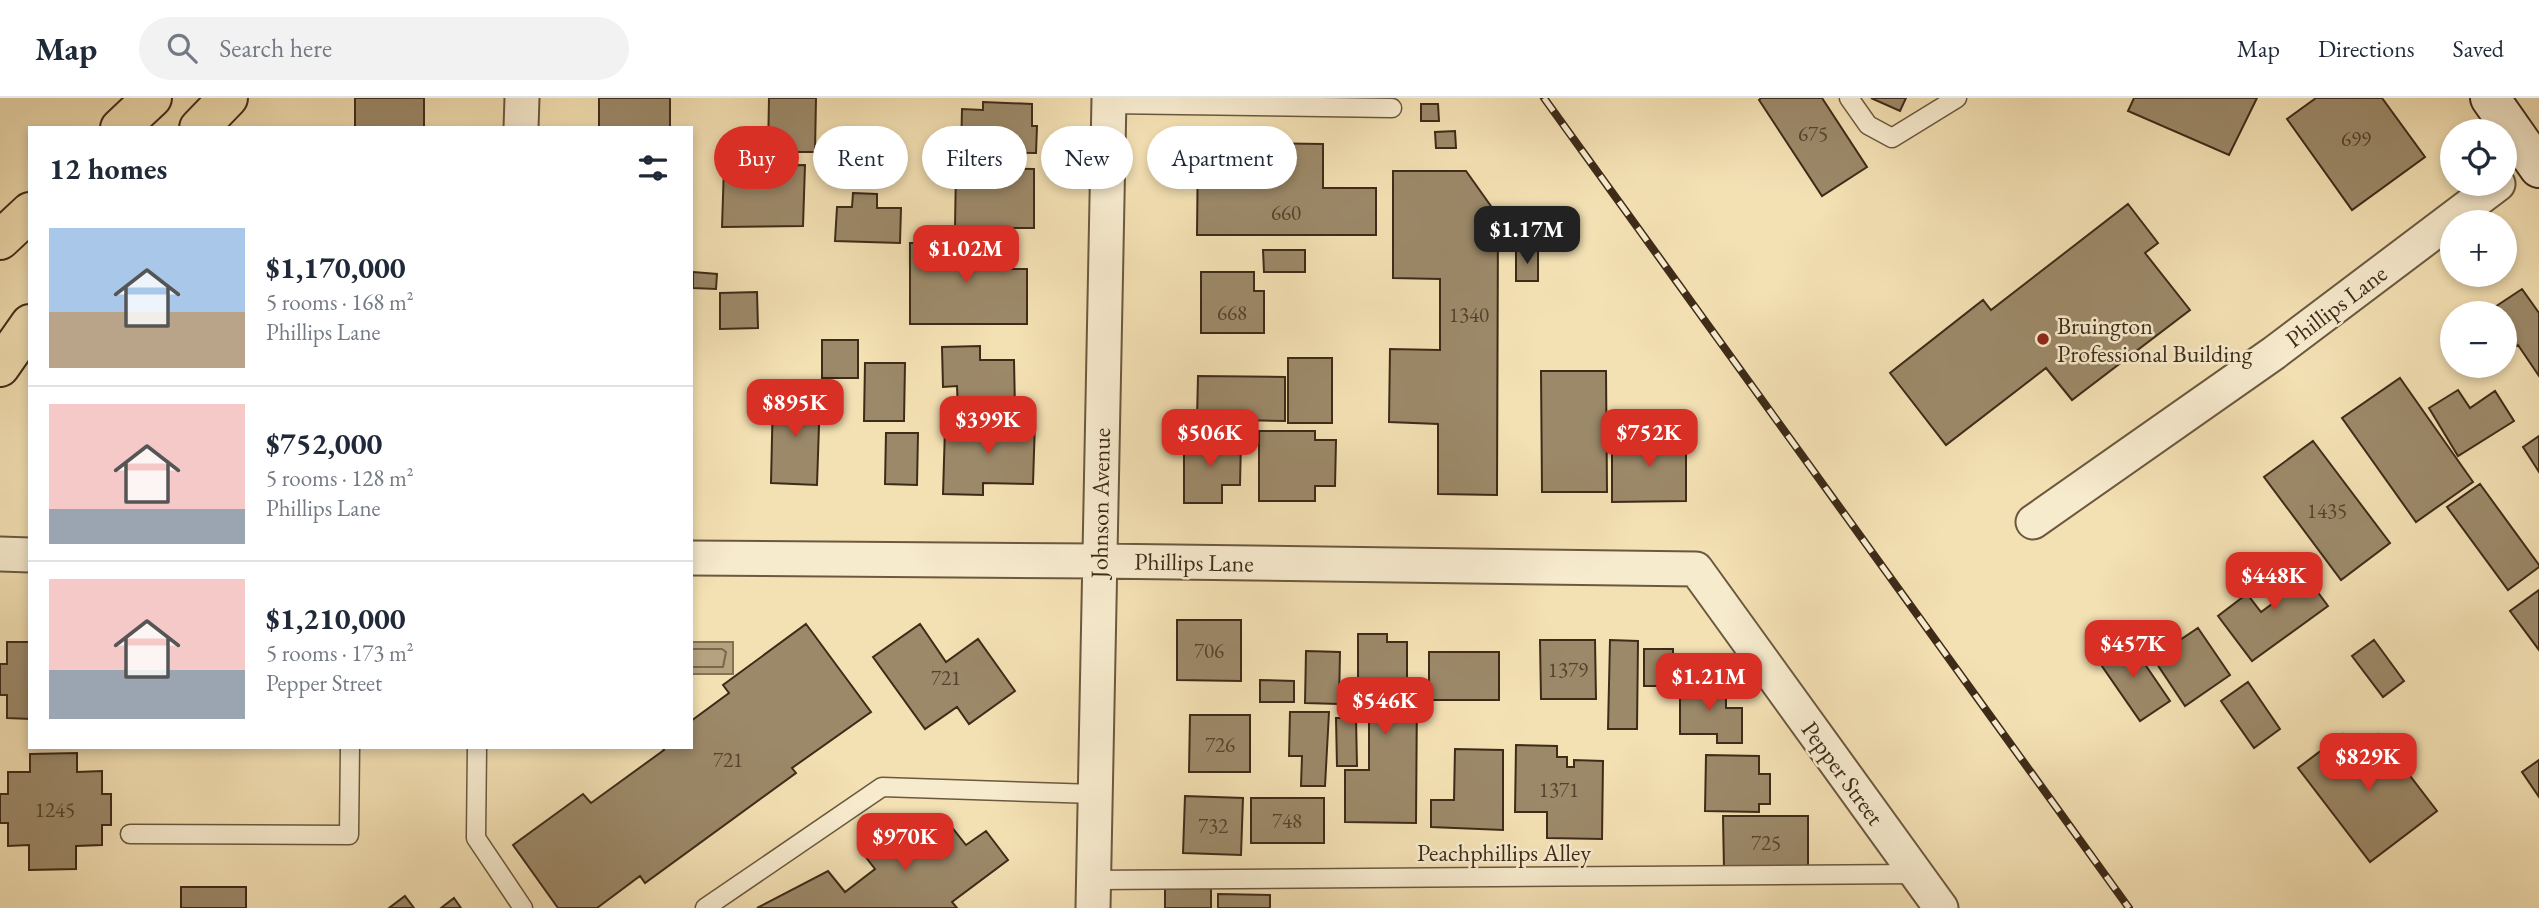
<!DOCTYPE html>
<html lang="en">
<head>
<meta charset="utf-8">
<style>
	:root { --surface:#fff; --page:#f2f2f3; --text:#1f2937; --muted:#747a83; --line:#e0e1e3; --accent:#d93025 }
	body { margin:0; font-family:"EB Garamond",serif; background:var(--page); color:var(--text); height:100vh; display:flex; flex-direction:column; font-size:26px; white-space:nowrap }
	* { box-sizing:border-box; margin:0 }
	p { font-size:23px; color:var(--muted) }
	.icon { flex:none; width:38px; height:38px; fill:none; stroke:currentColor; stroke-width:2; stroke-linecap:round; stroke-linejoin:round }
	.map { position:relative; flex:1; overflow:hidden }
	.details { position:absolute; left:28px; top:28px; width:665px; height:623px; display:flex; flex-direction:column; background:var(--surface); border-radius:0px; box-shadow:0 4px 10px #0003 }
	.details>* { flex:none }
	.top-card { position:absolute; left:714px; top:28px; width:665px; height:63px; display:flex; gap:14px }
	.buttons { position:absolute; left:2440px; top:21px; display:grid; gap:14px }
	.buttons a { display:grid; place-items:center; width:77px; height:77px; border-radius:50%; background:var(--surface); box-shadow:0 4px 10px #0003; font-size:35px }
	.price { position:absolute; translate:-50% -60px; padding:0 16px; border-radius:14px; background:var(--accent); color:#fff; font-size:23px; line-height:46px; filter:drop-shadow(0 2px 4px #0008) }
	.price::after { content:''; position:absolute; left:50%; top:42px; width:21px; height:16px; margin-left:-10px; background:inherit; clip-path:polygon(0 0,100% 0,50% 100%) }
	.price.selected { background:#222; color:#fff }
	ul { padding:0; list-style:none }
	li { display:flex; align-items:center; gap:21px; height:175px; padding:0 21px }
	li+li { border-top:2px solid var(--line) }
	li span { display:grid; place-items:center; flex:none; width:196px; height:140px; border-radius:0px; color:#555 }
	li>.icon { margin-inline-start:auto }
	span .icon { width:84px; height:84px; fill:#fffc; stroke-width:1 }
	li b { font-size:30px }
	h2 { display:flex; justify-content:space-between; align-items:center; height:84px; padding:0 21px; font-size:30px }
	.tag { padding:0 24px; border-radius:32px; background:var(--surface); box-shadow:0 4px 10px #0003; font-size:24px; line-height:63px }
	.tag.selected { background:var(--accent); color:#fff }
	header { display:flex; align-items:center; gap:42px; box-sizing:border-box; height:98px; padding:0 35px; background:var(--surface); border-bottom:2px solid var(--line) }
	header strong { font-size:33px }
	nav { display:flex; gap:38px; margin-inline-start:auto; font-size:24px }
	.search { width:490px; height:63px; background:var(--page); display:flex; align-items:center; gap:18px; box-sizing:border-box; padding:0 24px; border-radius:38px; color:var(--muted); font-size:26px }
	.map>svg:first-child { display:block }
	.water { fill:#b5a27e; stroke:#857255; stroke-width:2 }
	.lines { fill:none; stroke-linecap:round; stroke-linejoin:round }
	.shore { stroke:#7a664b; stroke-width:2 }
	.building { fill:#9c8969; stroke:#3e2b18; stroke-width:2 }
	.lane-casing { stroke:#6b583f; stroke-width:21 }
	.street-casing { stroke:#6b583f; stroke-width:37 }
	.secondary-casing { stroke:#3e2b18; stroke-width:42 }
	.highway-casing { stroke:#3e2b18; stroke-width:42 }
	.lane { stroke:#f7ebce; stroke-width:18 }
	.street { stroke:#f7ebce; stroke-width:33 }
	.secondary { stroke:#f7ebce; stroke-width:38 }
	.highway { stroke:#f3e0b3; stroke-width:38 }
	.rail-casing { stroke:#3e2b18; stroke-width:8 }
	.rail { stroke:#f7ebce; stroke-width:5; stroke-dasharray:16; stroke-linecap:butt }
	.poi-dot { fill:#8f2418; stroke:#f7ebce; stroke-width:2.5 }
	.labels { text-anchor:middle; dominant-baseline:central; stroke-width:5; stroke-linejoin:round; paint-order:stroke }
	.number-label { font-size:21px; fill:#56422c }
	.street-label { font-size:24px; fill:#3e2b18; stroke:#f7ebce }
	.poi-label { font-size:24px; fill:#3e2b18; stroke:#f7ebce; text-anchor:start }
</style>
</head>
<body>
<header>
<strong>Map</strong>
<div class="search"><svg class="icon" aria-label="search" viewBox="0 0 24 24"><circle cx="10" cy="10" r="6"/><path d="M15 15l6 6"/></svg>Search here</div>
<nav><a>Map</a><a>Directions</a><a>Saved</a></nav>
</header>
<div class="map">
<svg width="2539" height="810" viewBox="0 0 2539 810">
	<rect width="100%" height="100%" fill="#f3e0b3"/>
	<filter id="stains"><feTurbulence type="fractalNoise" baseFrequency=".00286" numOctaves="4"/><feColorMatrix values="0 0 0 0 .2 0 0 0 0 .09 0 0 0 0 .02 0 0 0 .5 -.17"/></filter>
	<radialGradient id="worn" r=".72"><stop offset=".6" stop-color="#630" stop-opacity="0"/><stop offset="1" stop-color="#630" stop-opacity=".3"/></radialGradient>
	<path class="water" d="M 691,544 L 733,544 L 733,576 L 691,576 Z"/>
	<g class="lines">
		<path class="shore" d="M 691,551 L 722,551 L 726,554 L 723,569 L 691,569"/>
	</g>
	<path class="building" d="M 355,0 L 424,0 L 424,30 L 355,30 Z
		M 599,0 L 670,0 L 670,30 L 599,30 Z
		M 769,0 L 816,0 L 815,54 L 768,54 Z
		M 1761,0 L 1822,0 L 1867,69 L 1822,98 L 1759,2 Z
		M 1871,0 L 1906,0 L 1900,13 Z
		M 2134,0 L 2257,0 L 2229,57 L 2128,13 Z
		M 2316,0 L 2382,0 L 2425,59 L 2352,112 L 2287,21 Z
		M 983,4 L 1032,6 L 1032,28 L 1037,28 L 1036,55 L 961,54 L 962,11 L 983,12 Z
		M 1421,6 L 1438,6 L 1439,23 L 1421,23 Z
		M 1455,33 L 1456,50 L 1436,50 L 1435,34 Z
		M 1198,44 L 1323,46 L 1323,90 L 1376,90 L 1376,137 L 1197,137 Z
		M 805,67 L 803,128 L 722,129 L 724,68 Z
		M 956,70 L 1034,71 L 1034,130 L 955,130 Z
		M 1393,73 L 1466,73 L 1498,118 L 1497,397 L 1438,396 L 1438,326 L 1389,324 L 1390,251 L 1440,252 L 1440,181 L 1393,180 Z
		M 853,95 L 877,96 L 877,110 L 901,110 L 900,145 L 835,143 L 837,109 L 852,109 Z
		M 2128,106 L 2158,145 L 2145,155 L 2190,212 L 2072,302 L 2046,270 L 1946,347 L 1890,275 L 1983,202 L 1991,212 Z
		M 910,145 L 1006,145 L 1006,171 L 1027,171 L 1027,226 L 910,226 Z
		M 1263,152 L 1305,152 L 1305,174 L 1264,174 Z
		M 1516,152 L 1538,152 L 1538,183 L 1516,183 Z
		M 693,174 L 717,176 L 716,191 L 693,190 Z
		M 1201,174 L 1254,174 L 1254,193 L 1264,193 L 1264,235 L 1201,235 Z
		M 2522,191 L 2539,215 L 2539,278 L 2518,247 L 2504,256 L 2504,215 L 2491,215 L 2494,213 L 2492,211 Z
		M 757,194 L 758,230 L 720,231 L 720,195 Z
		M 822,242 L 858,242 L 858,280 L 822,280 Z
		M 980,248 L 980,262 L 1014,262 L 1015,312 L 958,313 L 957,288 L 943,289 L 942,249 Z
		M 1288,260 L 1332,260 L 1332,325 L 1288,325 Z
		M 865,265 L 905,265 L 904,323 L 864,323 Z
		M 1541,273 L 1606,273 L 1607,394 L 1542,394 Z
		M 1198,278 L 1285,279 L 1285,323 L 1197,321 Z
		M 2400,280 L 2473,384 L 2416,424 L 2342,320 Z
		M 2458,292 L 2470,310 L 2495,293 L 2514,323 L 2458,358 L 2429,310 Z
		M 773,296 L 820,297 L 817,387 L 771,385 Z
		M 979,322 L 1035,323 L 1033,386 L 983,385 L 983,397 L 943,396 L 945,330 L 979,330 Z
		M 1259,333 L 1315,333 L 1315,342 L 1336,342 L 1335,388 L 1315,388 L 1315,403 L 1259,403 Z
		M 886,335 L 918,335 L 917,387 L 885,386 Z
		M 1686,338 L 1686,403 L 1612,404 L 1612,339 Z
		M 2539,338 L 2539,374 L 2523,349 Z
		M 1184,341 L 1241,341 L 1240,387 L 1222,387 L 1222,405 L 1184,405 Z
		M 2313,343 L 2390,445 L 2341,482 L 2264,379 Z
		M 2480,386 L 2539,467 L 2539,469 L 2508,492 L 2447,409 Z
		M 2294,462 L 2328,508 L 2252,563 L 2218,518 L 2247,496 L 2261,514 L 2280,500 L 2267,482 Z
		M 2539,492 L 2539,552 L 2510,513 Z
		M 1177,522 L 1241,522 L 1241,583 L 1177,582 Z
		M 806,526 L 871,614 L 792,670 L 796,675 L 645,785 L 640,778 L 597,810 L 558,810 L 513,747 L 583,696 L 591,705 L 664,652 L 662,649 L 691,649 L 691,623 L 729,595 L 723,587 Z
		M 920,526 L 946,564 L 978,541 L 1015,593 L 969,626 L 957,609 L 925,631 L 873,559 Z
		M 2198,530 L 2230,577 L 2185,608 L 2153,560 Z
		M 1358,536 L 1387,536 L 1387,544 L 1407,544 L 1407,593 L 1417,593 L 1416,725 L 1345,724 L 1345,672 L 1369,672 L 1369,617 L 1358,617 Z
		M 2127,540 L 2170,603 L 2140,623 L 2097,561 Z
		M 1540,542 L 1595,542 L 1596,601 L 1541,601 Z
		M 1610,542 L 1638,543 L 1637,631 L 1608,631 Z
		M 2374,542 L 2404,583 L 2383,599 L 2352,558 Z
		M 7,544 L 30,544 L 30,621 L 7,620 L 7,597 L 0,597 L 0,566 L 7,566 Z
		M 1644,551 L 1673,551 L 1673,588 L 1644,588 Z
		M 1306,553 L 1340,554 L 1339,606 L 1305,605 Z
		M 1429,554 L 1499,554 L 1499,602 L 1429,602 Z
		M 1260,582 L 1294,583 L 1294,604 L 1260,604 Z
		M 2248,584 L 2280,631 L 2254,650 L 2221,603 Z
		M 1680,585 L 1726,585 L 1726,610 L 1742,610 L 1742,645 L 1717,645 L 1717,636 L 1680,636 Z
		M 1290,614 L 1329,614 L 1325,688 L 1301,688 L 1302,658 L 1289,658 Z
		M 1190,617 L 1250,617 L 1250,674 L 1189,674 Z
		M 1336,620 L 1356,620 L 1357,668 L 1337,668 Z
		M 2343,636 L 2356,653 L 2378,636 L 2437,713 L 2370,764 L 2298,670 Z
		M 1516,647 L 1557,648 L 1557,659 L 1567,659 L 1567,669 L 1574,669 L 1574,662 L 1603,663 L 1602,741 L 1547,740 L 1547,714 L 1515,714 Z
		M 1455,651 L 1503,652 L 1503,732 L 1431,729 L 1431,702 L 1454,702 Z
		M 77,655 L 77,674 L 102,673 L 102,696 L 111,696 L 111,727 L 102,727 L 102,747 L 76,748 L 76,771 L 29,772 L 29,747 L 8,748 L 8,725 L 0,725 L 0,696 L 8,696 L 8,674 L 30,674 L 30,656 Z
		M 1706,657 L 1759,658 L 1759,676 L 1770,676 L 1770,706 L 1759,706 L 1759,714 L 1705,713 Z
		M 2539,662 L 2539,699 L 2522,674 Z
		M 1185,698 L 1243,700 L 1241,757 L 1183,755 Z
		M 1251,700 L 1324,700 L 1324,745 L 1251,745 Z
		M 1723,718 L 1808,718 L 1808,771 L 1724,772 Z
		M 904,722 L 919,742 L 946,722 L 966,747 L 986,733 L 1008,762 L 952,804 L 957,810 L 757,810 L 828,773 L 845,794 L 875,771 L 861,753 Z
		M 1165,788 L 1211,788 L 1211,810 L 1165,810 Z
		M 181,789 L 246,789 L 246,810 L 181,810 Z
		M 1218,796 L 1270,797 L 1270,810 L 1218,810 Z
		M 405,798 L 414,810 L 389,810 Z
		M 454,800 L 461,810 L 441,810 Z"/>
	<g class="lines">
		<g class="lane-casing">
			<path id="lane" d="M 1849,0 L 1868,27 L 1892,40 L 1957,0
				M 1109,6 L 1392,10
				M 477,649 L 476,740 L 523,810
				M 130,736 L 349,737 L 350,649
				M 1093,782 L 1916,776
				M 705,810 L 882,689 L 1095,696"/>
		</g>
		<g class="street-casing">
			<path id="street" d="M 521,30 L 522,0
				M 2033,424 L 2274,255 L 2498,86
				M 0,456 L 30,457
				M 691,460 L 1098,463 L 1696,471 L 1941,810
				M 1093,810 L 1109,0"/>
		</g>
		<g class="secondary-casing">
			<path id="secondary" d="M 2490,0 L 2539,70"/>
		</g>
		<g class="highway-casing">
			<path id="highway" d="M 120,30 L 152,0
				M 199,30 L 228,0
				M 0,142 L 30,114
				M 0,269 L 30,226"/>
		</g>
		<use href="#lane" class="lane"/>
		<use href="#street" class="street"/>
		<use href="#secondary" class="secondary"/>
		<use href="#highway" class="highway"/>
		<g class="rail-casing">
			<path id="rail" d="M 1544,0 L 2129,810"/>
		</g>
		<use href="#rail" class="rail"/>
	</g>
	<circle class="poi-dot" cx="2043" cy="241" r="7"/>
	<g class="labels">
		<g class="number-label">
			<text x="1813" y="35">675</text>
			<text x="2356" y="40">699</text>
			<text x="1286" y="114">660</text>
			<text x="1232" y="214">668</text>
			<text x="1469" y="216">1340</text>
			<text x="2327" y="412">1435</text>
			<text x="1209" y="552">706</text>
			<text x="1568" y="571">1379</text>
			<text x="946" y="579">721</text>
			<text x="1220" y="646">726</text>
			<text x="728" y="661">721</text>
			<text x="1559" y="691">1371</text>
			<text x="55" y="711">1245</text>
			<text x="1287" y="722">748</text>
			<text x="1213" y="727">732</text>
			<text x="1766" y="744">725</text>
		</g>
		<g class="street-label">
			<text transform="translate(2336 208) rotate(-37)">Phillips Lane</text>
			<text transform="translate(1100 405) rotate(-89)">Johnson Avenue</text>
			<text transform="translate(1194 464) rotate(1)">Phillips Lane</text>
			<text transform="translate(1843 675) rotate(54)">Pepper Street</text>
			<text x="1504" y="754">Peachphillips Alley</text>
		</g>
		<g class="poi-label">
			<text x="2057" y="227">Bruington<tspan x="2057" dy="28">Professional Building</tspan></text>
		</g>
	</g>
	<rect width="100%" height="100%" filter="url(#stains)"/>
	<rect width="100%" height="100%" fill="url(#worn)"/>
</svg>
<div class="buttons">
<a><svg class="icon" aria-label="locate" viewBox="0 0 24 24"><circle cx="12" cy="12" r="6"/><path d="M12 2v4M12 18v4M2 12h4M18 12h4"/></svg></a>
<a>+</a>
<a>−</a>
</div>
<b class="price selected" style="left:1527px;top:168px">$1.17M</b>
<b class="price" style="left:966px;top:187px">$1.02M</b>
<b class="price" style="left:795px;top:341px">$895K</b>
<b class="price" style="left:988px;top:358px">$399K</b>
<b class="price" style="left:1210px;top:371px">$506K</b>
<b class="price" style="left:1649px;top:371px">$752K</b>
<b class="price" style="left:2274px;top:514px">$448K</b>
<b class="price" style="left:2133px;top:582px">$457K</b>
<b class="price" style="left:1709px;top:615px">$1.21M</b>
<b class="price" style="left:1385px;top:639px">$546K</b>
<b class="price" style="left:2368px;top:695px">$829K</b>
<b class="price" style="left:905px;top:775px">$970K</b>
<div class="top-card">
<a class="tag selected">Buy</a>
<a class="tag">Rent</a>
<a class="tag">Filters</a>
<a class="tag">New</a>
<a class="tag">Apartment</a>
</div>
<section class="details">
<h2>12 homes<svg class="icon" aria-label="filters" viewBox="0 0 24 24"><path d="M4 7h16M4 17h16"/><circle cx="9" cy="7" r="2"/><circle cx="15" cy="17" r="2"/></svg></h2>
<ul>
<li><span style="background:linear-gradient(#a9c7e8 60%,#b9a48a 0)"><svg class="icon" aria-label="home" viewBox="0 0 24 24"><path d="M3 11l9-7 9 7M6 9v11h12V9"/></svg></span><div><b>$1,170,000</b><p>5 rooms · 168 m²</p><p>Phillips Lane</p></div></li>
<li><span style="background:linear-gradient(#f6c9c9 75%,#9aa5b1 0)"><svg class="icon" aria-label="home" viewBox="0 0 24 24"><path d="M3 11l9-7 9 7M6 9v11h12V9"/></svg></span><div><b>$752,000</b><p>5 rooms · 128 m²</p><p>Phillips Lane</p></div></li>
<li><span style="background:linear-gradient(#f6c9c9 65%,#9aa5b1 0)"><svg class="icon" aria-label="home" viewBox="0 0 24 24"><path d="M3 11l9-7 9 7M6 9v11h12V9"/></svg></span><div><b>$1,210,000</b><p>5 rooms · 173 m²</p><p>Pepper Street</p></div></li>
</ul>
</section>
</div>
</body>
</html>
